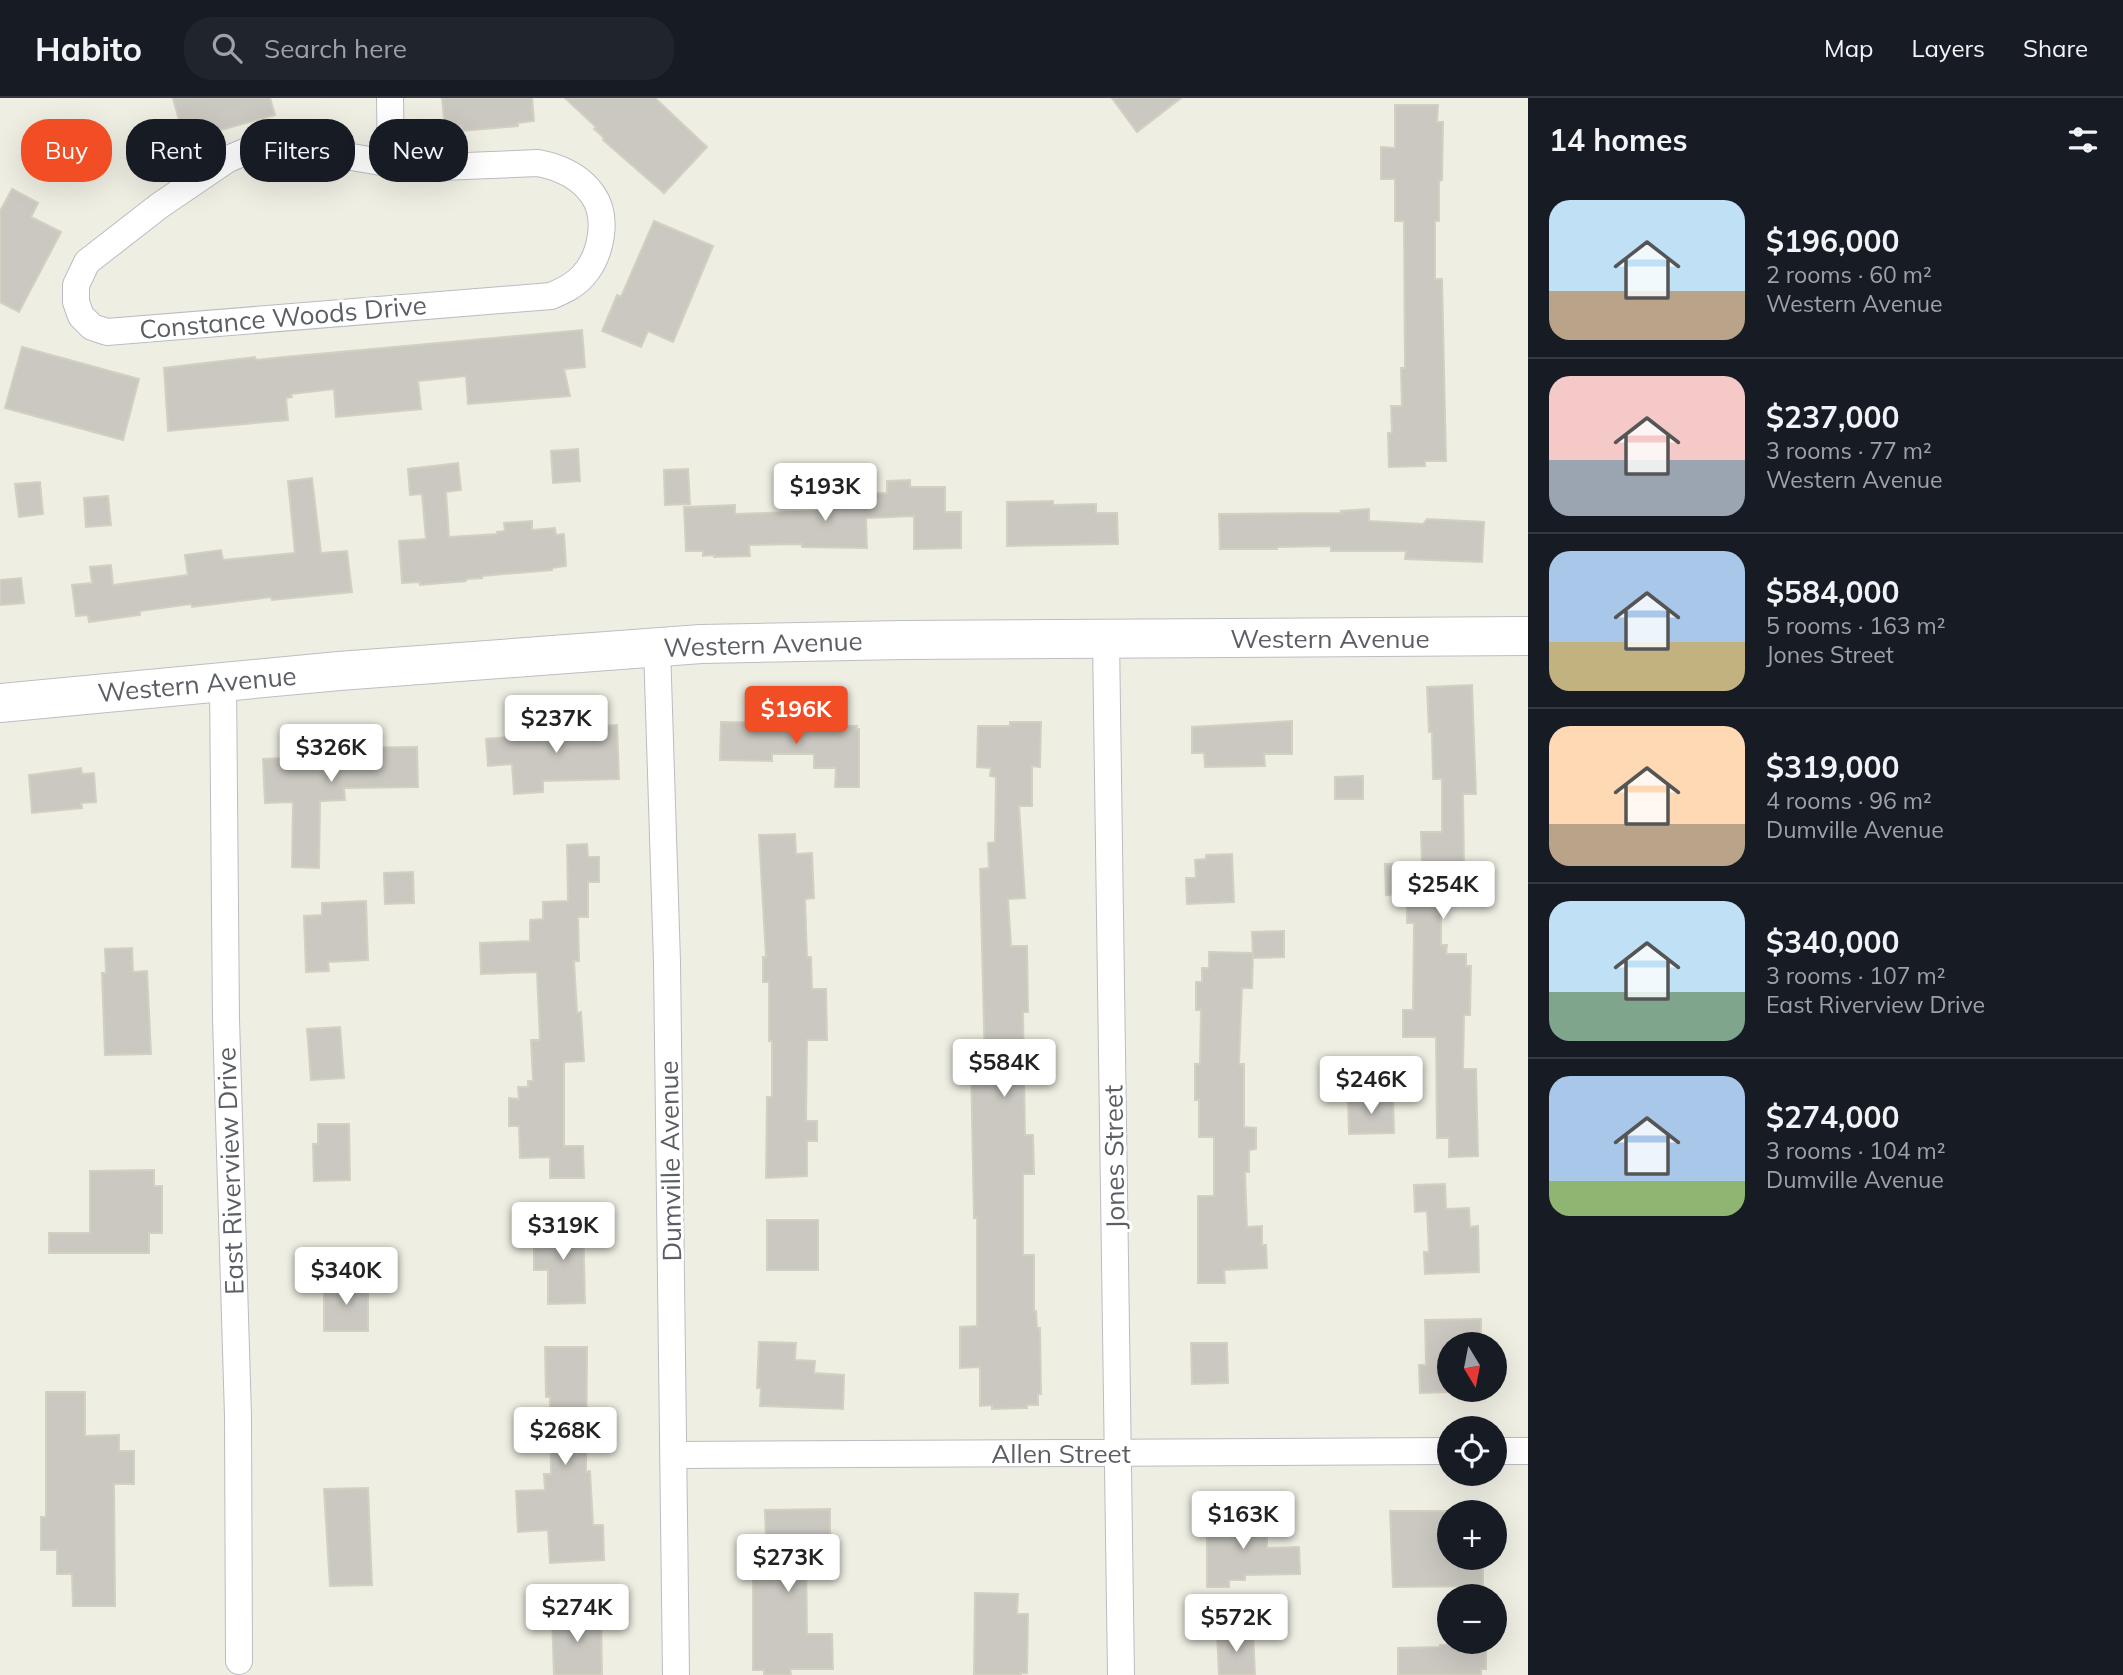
<!DOCTYPE html>
<html lang="en">
<head>
<meta charset="utf-8">
<style>
	:root { --surface:#171b24; --page:#20242c; --text:#f1f3f6; --muted:#9ea1a6; --line:#363941; --accent:#f24e25 }
	body { margin:0; font-family:Mulish,sans-serif; background:var(--page); color:var(--text); height:100vh; display:flex; flex-direction:column; font-size:26px; white-space:nowrap }
	* { box-sizing:border-box; margin:0 }
	p { font-size:23px; color:var(--muted) }
	.icon { flex:none; width:38px; height:38px; fill:none; stroke:currentColor; stroke-width:2; stroke-linecap:round; stroke-linejoin:round }
	.map { position:relative; flex:1; overflow:hidden }
	.drawer { display:flex; flex-direction:column; background:var(--surface); width:595px }
	.drawer>* { flex:none }
	.hud { position:absolute; left:21px; top:21px; width:665px; height:63px; display:flex; gap:14px }
	.needle { width:46px; rotate:170deg }
	.buttons { position:absolute; left:1437px; top:1234px; display:grid; gap:14px }
	.buttons a { display:grid; place-items:center; width:70px; height:70px; border-radius:50%; background:var(--surface); box-shadow:0 7px 28px #0002; font-size:35px }
	.price { position:absolute; translate:-50% -60px; padding:0 16px; border-radius:7px; background:#fff; color:#222; font-size:23px; line-height:46px; filter:drop-shadow(0 2px 4px #0008) }
	.price::after { content:''; position:absolute; left:50%; top:42px; width:21px; height:16px; margin-left:-10px; background:inherit; clip-path:polygon(0 0,100% 0,50% 100%) }
	.price.selected { background:var(--accent); color:#fff }
	ul { padding:0; list-style:none }
	li { display:flex; align-items:center; gap:21px; height:175px; padding:0 21px }
	li+li { border-top:2px solid var(--line) }
	li span { display:grid; place-items:center; flex:none; width:196px; height:140px; border-radius:21px; color:#555 }
	li>.icon { margin-inline-start:auto }
	span .icon { width:84px; height:84px; fill:#fffc; stroke-width:1 }
	li b { font-size:30px }
	h2 { display:flex; justify-content:space-between; align-items:center; height:84px; padding:0 21px; font-size:30px }
	.pill { padding:0 24px; border-radius:28px; background:var(--surface); box-shadow:0 7px 28px #0002; font-size:24px; line-height:63px }
	.pill.selected { background:var(--accent); color:#fff }
	header { display:flex; align-items:center; gap:42px; box-sizing:border-box; height:98px; padding:0 35px; background:var(--surface); border-bottom:2px solid var(--line) }
	header strong { font-size:33px }
	nav { display:flex; gap:38px; margin-inline-start:auto; font-size:24px }
	.search { width:490px; height:63px; background:var(--page); display:flex; align-items:center; gap:18px; box-sizing:border-box; padding:0 24px; border-radius:28px; color:var(--muted); font-size:26px }
	main { display:flex; flex:1; min-height:0 }
	.map>svg:first-child { display:block }
	.building { fill:#cac8c0; stroke:#d4d0c1; stroke-width:2 }
	.lines { fill:none; stroke-linecap:round; stroke-linejoin:round }
	.street-casing { stroke:#bbbcc3; stroke-width:28 }
	.secondary-casing { stroke:#bcbec5; stroke-width:40 }
	.street { stroke:#fff; stroke-width:26 }
	.secondary { stroke:#fff; stroke-width:38 }
	.labels { text-anchor:middle; dominant-baseline:central; stroke-width:6; stroke-linejoin:round; paint-order:stroke }
	.street-label { font-size:26px; fill:#5b5e65; stroke:#fff }
</style>
</head>
<body>
<header>
<strong>Habito</strong>
<div class="search"><svg class="icon" aria-label="search" viewBox="0 0 24 24"><circle cx="10" cy="10" r="6"/><path d="M15 15l6 6"/></svg>Search here</div>
<nav><a>Map</a><a>Layers</a><a>Share</a></nav>
</header>
<main>
<div class="map">
<svg width="1528" height="1577" viewBox="0 0 1528 1577">
	<rect width="100%" height="100%" fill="#efeee3"/>
	<path class="building" d="M 173,0 L 270,0 L 275,17 L 217,33 L 216,29 L 183,37 Z
		M 442,0 L 532,0 L 534,23 L 518,25 L 518,28 L 462,33 L 462,28 L 445,30 Z
		M 565,0 L 655,0 L 707,49 L 664,95 L 603,42 L 604,40 L 594,31 L 596,29 Z
		M 1112,0 L 1181,0 L 1137,34 Z
		M 1395,7 L 1438,7 L 1437,24 L 1443,24 L 1442,82 L 1439,83 L 1439,123 L 1435,123 L 1435,181 L 1442,181 L 1446,363 L 1425,363 L 1425,368 L 1389,369 L 1388,335 L 1392,335 L 1391,308 L 1402,308 L 1401,270 L 1405,270 L 1404,123 L 1395,123 L 1395,81 L 1381,81 L 1381,49 L 1395,50 Z
		M 12,91 L 38,105 L 31,119 L 61,134 L 19,214 L 0,204 L 0,113 Z
		M 654,123 L 713,148 L 673,244 L 648,233 L 641,249 L 602,233 L 617,197 L 621,199 Z
		M 582,232 L 585,269 L 564,271 L 570,298 L 468,306 L 466,278 L 418,283 L 421,311 L 336,319 L 334,291 L 291,296 L 292,299 L 286,300 L 288,322 L 168,333 L 164,270 L 255,259 L 256,262 L 284,259 Z
		M 22,249 L 139,281 L 123,342 L 5,310 Z
		M 578,351 L 580,383 L 553,385 L 551,353 Z
		M 458,365 L 461,392 L 446,394 L 449,439 L 497,436 L 497,434 L 505,433 L 504,425 L 532,423 L 532,432 L 555,430 L 556,437 L 564,436 L 566,468 L 552,470 L 552,472 L 482,478 L 482,480 L 466,481 L 466,483 L 420,487 L 420,484 L 402,485 L 399,443 L 426,441 L 422,396 L 410,397 L 408,371 Z
		M 688,371 L 690,406 L 665,407 L 664,372 Z
		M 312,380 L 321,455 L 347,453 L 352,494 L 272,502 L 271,499 L 192,509 L 191,506 L 140,513 L 140,517 L 89,524 L 88,517 L 76,518 L 72,487 L 92,485 L 90,469 L 111,467 L 113,487 L 188,477 L 185,457 L 221,452 L 223,462 L 295,455 L 288,383 Z
		M 910,382 L 910,389 L 945,389 L 945,414 L 961,414 L 961,450 L 914,451 L 914,418 L 866,420 L 867,450 L 802,449 L 802,446 L 749,447 L 750,458 L 714,459 L 714,457 L 703,458 L 703,453 L 686,453 L 684,409 L 735,407 L 735,416 L 826,413 L 825,397 L 887,395 L 887,383 Z
		M 40,384 L 43,416 L 19,419 L 15,386 Z
		M 108,398 L 111,427 L 86,429 L 84,400 Z
		M 1053,403 L 1053,407 L 1096,406 L 1096,415 L 1117,415 L 1118,446 L 1007,448 L 1007,404 Z
		M 1369,411 L 1369,423 L 1423,426 L 1427,421 L 1484,424 L 1482,464 L 1405,461 L 1406,453 L 1331,453 L 1331,448 L 1277,449 L 1277,451 L 1220,451 L 1219,416 L 1342,415 L 1341,413 Z
		M 21,480 L 24,505 L 0,507 L 0,482 Z
		M 1472,587 L 1476,696 L 1463,696 L 1464,769 L 1459,769 L 1459,801 L 1441,802 L 1441,847 L 1447,847 L 1446,856 L 1466,856 L 1466,868 L 1471,868 L 1470,917 L 1464,917 L 1463,971 L 1476,971 L 1478,1058 L 1449,1059 L 1449,1040 L 1437,1040 L 1436,939 L 1403,939 L 1403,912 L 1413,912 L 1414,825 L 1407,825 L 1407,796 L 1386,797 L 1385,766 L 1422,765 L 1421,734 L 1442,734 L 1442,681 L 1433,681 L 1432,634 L 1429,634 L 1427,589 Z
		M 1292,623 L 1292,656 L 1264,656 L 1265,668 L 1205,669 L 1204,655 L 1192,655 L 1192,629 Z
		M 536,624 L 537,631 L 617,627 L 619,681 L 543,683 L 543,694 L 514,696 L 512,666 L 488,668 L 486,641 L 508,639 L 507,626 Z
		M 721,624 L 773,625 L 773,627 L 815,629 L 815,627 L 857,628 L 856,631 L 859,631 L 859,689 L 835,689 L 836,670 L 814,670 L 814,656 L 772,656 L 772,663 L 720,662 Z
		M 1010,624 L 1041,624 L 1040,669 L 1032,668 L 1032,708 L 1019,708 L 1025,800 L 1008,801 L 1011,848 L 1027,848 L 1028,914 L 1023,914 L 1025,1037 L 1033,1037 L 1034,1076 L 1023,1076 L 1023,1157 L 1034,1157 L 1034,1213 L 1036,1213 L 1037,1230 L 1040,1230 L 1041,1296 L 1038,1296 L 1038,1307 L 1027,1307 L 1027,1310 L 992,1311 L 992,1307 L 980,1308 L 980,1269 L 960,1270 L 960,1229 L 977,1228 L 977,1120 L 974,1120 L 971,966 L 985,966 L 980,771 L 989,770 L 988,745 L 995,744 L 996,679 L 990,678 L 991,670 L 977,669 L 978,628 L 1010,628 Z
		M 330,637 L 331,650 L 417,649 L 418,689 L 344,690 L 345,702 L 320,703 L 319,770 L 292,769 L 293,704 L 265,705 L 263,661 L 306,659 L 305,638 Z
		M 81,670 L 82,676 L 94,675 L 96,704 L 81,705 L 82,710 L 32,715 L 29,677 Z
		M 1363,678 L 1363,701 L 1335,701 L 1335,679 Z
		M 795,736 L 796,756 L 812,755 L 814,800 L 805,801 L 807,859 L 811,859 L 812,891 L 826,891 L 827,942 L 807,942 L 806,1023 L 817,1023 L 817,1043 L 807,1043 L 807,1078 L 766,1080 L 767,999 L 772,999 L 772,943 L 769,943 L 769,884 L 763,884 L 763,859 L 766,859 L 759,737 Z
		M 587,746 L 588,759 L 599,759 L 599,784 L 588,784 L 588,819 L 578,819 L 579,863 L 574,863 L 577,915 L 581,914 L 584,963 L 564,964 L 564,1048 L 583,1048 L 584,1080 L 550,1080 L 550,1059 L 520,1060 L 519,1028 L 509,1028 L 509,1000 L 519,1001 L 518,989 L 528,989 L 528,983 L 533,983 L 531,942 L 540,942 L 537,874 L 481,876 L 480,845 L 530,843 L 530,822 L 543,821 L 543,804 L 568,803 L 567,747 Z
		M 1232,756 L 1234,804 L 1187,806 L 1186,780 L 1196,780 L 1195,762 L 1206,761 L 1206,757 Z
		M 413,774 L 414,805 L 385,806 L 384,775 Z
		M 366,803 L 368,862 L 328,864 L 329,873 L 306,874 L 304,818 L 322,817 L 322,805 Z
		M 1284,833 L 1284,859 L 1253,860 L 1252,834 Z
		M 132,850 L 133,874 L 147,873 L 151,956 L 105,957 L 102,875 L 106,875 L 105,851 Z
		M 1209,854 L 1253,855 L 1252,890 L 1242,890 L 1239,966 L 1244,966 L 1244,1029 L 1256,1030 L 1256,1051 L 1249,1052 L 1249,1074 L 1245,1074 L 1247,1129 L 1262,1128 L 1262,1147 L 1266,1147 L 1267,1170 L 1224,1172 L 1225,1185 L 1198,1185 L 1198,1098 L 1214,1098 L 1214,1039 L 1199,1039 L 1199,1002 L 1195,1002 L 1195,966 L 1200,966 L 1201,912 L 1196,912 L 1196,884 L 1202,884 L 1202,870 L 1209,870 Z
		M 340,929 L 344,980 L 311,982 L 307,931 Z
		M 1393,1000 L 1394,1035 L 1349,1036 L 1348,1002 Z
		M 318,1026 L 349,1026 L 350,1082 L 314,1083 L 313,1046 L 318,1046 Z
		M 154,1072 L 154,1088 L 162,1088 L 162,1135 L 149,1135 L 149,1155 L 49,1155 L 49,1135 L 90,1135 L 90,1073 Z
		M 1445,1086 L 1446,1111 L 1469,1110 L 1470,1129 L 1478,1128 L 1479,1174 L 1425,1176 L 1424,1154 L 1429,1154 L 1427,1113 L 1415,1114 L 1414,1087 Z
		M 767,1122 L 818,1122 L 818,1172 L 767,1172 Z
		M 583,1123 L 585,1205 L 548,1206 L 548,1172 L 534,1172 L 534,1150 L 546,1149 L 546,1124 Z
		M 324,1184 L 368,1184 L 368,1233 L 324,1233 Z
		M 1481,1221 L 1481,1246 L 1449,1246 L 1449,1294 L 1420,1295 L 1419,1267 L 1426,1267 L 1425,1222 Z
		M 759,1244 L 796,1245 L 795,1262 L 815,1263 L 814,1275 L 844,1277 L 843,1311 L 760,1308 L 761,1290 L 757,1290 Z
		M 1191,1245 L 1227,1245 L 1228,1285 L 1192,1286 Z
		M 545,1249 L 587,1249 L 586,1374 L 590,1373 L 593,1427 L 603,1427 L 604,1462 L 550,1465 L 548,1432 L 518,1434 L 516,1393 L 545,1392 L 544,1376 L 551,1376 L 550,1299 L 546,1299 Z
		M 46,1294 L 85,1294 L 85,1338 L 119,1337 L 119,1353 L 134,1353 L 134,1386 L 114,1386 L 115,1508 L 73,1508 L 72,1476 L 57,1476 L 57,1452 L 41,1452 L 41,1419 L 46,1419 Z
		M 368,1390 L 372,1487 L 330,1488 L 324,1391 Z
		M 830,1411 L 830,1442 L 818,1442 L 819,1461 L 806,1461 L 807,1536 L 832,1536 L 833,1571 L 790,1571 L 791,1577 L 764,1577 L 764,1572 L 753,1572 L 753,1478 L 760,1478 L 761,1445 L 766,1445 L 765,1412 Z
		M 1390,1413 L 1449,1413 L 1449,1460 L 1483,1460 L 1483,1488 L 1393,1489 Z
		M 1207,1415 L 1244,1415 L 1244,1428 L 1267,1428 L 1267,1450 L 1299,1449 L 1300,1476 L 1245,1477 L 1245,1482 L 1229,1482 L 1229,1489 L 1207,1489 Z
		M 975,1495 L 1018,1496 L 1017,1516 L 1028,1516 L 1027,1575 L 1021,1575 L 1021,1577 L 974,1577 Z
		M 601,1514 L 602,1577 L 554,1577 L 552,1515 Z
		M 1253,1534 L 1255,1577 L 1219,1577 L 1217,1536 Z
		M 1440,1547 L 1486,1547 L 1486,1571 L 1481,1571 L 1481,1577 L 1398,1577 L 1398,1550 L 1440,1549 Z"/>
	<g class="lines">
		<g class="street-casing">
			<path id="street" d="M 390,0 L 391,67
				M 273,48 L 299,50 L 416,70 L 538,65 C 559,69 580,78 593,97 C 609,120 601,158 583,178 C 574,188 563,193 551,198 L 107,234 L 92,229 L 81,218 L 76,204 L 76,187 L 87,164 L 159,108 L 228,61 L 247,53 Z
				M 1106,541 L 1121,1577
				M 657,549 L 667,864 L 676,1577
				M 223,584 L 226,921 L 238,1318 L 239,1563
				M 1494,1353 L 1528,1353
				M 674,1357 L 1449,1353"/>
		</g>
		<g class="secondary-casing">
			<path id="secondary" d="M 0,605 L 339,573 L 701,546 L 903,542 L 1528,538"/>
		</g>
		<use href="#street" class="street"/>
		<use href="#secondary" class="secondary"/>
	</g>
	<g class="labels">
		<g class="street-label">
			<text transform="translate(283 219) rotate(-5)">Constance Woods Drive</text>
			<text x="1330" y="540">Western Avenue</text>
			<text transform="translate(763 546) rotate(-2)">Western Avenue</text>
			<text transform="translate(197 586) rotate(-5)">Western Avenue</text>
			<text transform="translate(1114 1059) rotate(-91)">Jones Street</text>
			<text transform="translate(670 1063) rotate(-91)">Dumville Avenue</text>
			<text transform="translate(230 1073) rotate(-92)">East Riverview Drive</text>
			<text x="1061" y="1355">Allen Street</text>
		</g>
	</g>
</svg>
<div class="buttons">
<a><svg class="needle" viewBox="-14 -14 28 28"><path d="M0-13l5 13h-10z" fill="#e53935"/><path d="M0 13l5-13h-10z" fill="#9ea1a6"/></svg></a>
<a><svg class="icon" aria-label="locate" viewBox="0 0 24 24"><circle cx="12" cy="12" r="6"/><path d="M12 2v4M12 18v4M2 12h4M18 12h4"/></svg></a>
<a>+</a>
<a>−</a>
</div>
<b class="price" style="left:825px;top:425px">$193K</b>
<b class="price selected" style="left:796px;top:648px">$196K</b>
<b class="price" style="left:556px;top:657px">$237K</b>
<b class="price" style="left:331px;top:686px">$326K</b>
<b class="price" style="left:1443px;top:823px">$254K</b>
<b class="price" style="left:1004px;top:1001px">$584K</b>
<b class="price" style="left:1371px;top:1018px">$246K</b>
<b class="price" style="left:563px;top:1164px">$319K</b>
<b class="price" style="left:346px;top:1209px">$340K</b>
<b class="price" style="left:565px;top:1369px">$268K</b>
<b class="price" style="left:1243px;top:1453px">$163K</b>
<b class="price" style="left:788px;top:1496px">$273K</b>
<b class="price" style="left:577px;top:1546px">$274K</b>
<b class="price" style="left:1236px;top:1556px">$572K</b>
<div class="hud">
<a class="pill selected">Buy</a>
<a class="pill">Rent</a>
<a class="pill">Filters</a>
<a class="pill">New</a>
</div>
</div>
<section class="drawer">
<h2>14 homes<svg class="icon" aria-label="filters" viewBox="0 0 24 24"><path d="M4 7h16M4 17h16"/><circle cx="9" cy="7" r="2"/><circle cx="15" cy="17" r="2"/></svg></h2>
<ul>
<li><span style="background:linear-gradient(#bfe0f5 65%,#b9a48a 0)"><svg class="icon" aria-label="home" viewBox="0 0 24 24"><path d="M3 11l9-7 9 7M6 9v11h12V9"/></svg></span><div><b>$196,000</b><p>2 rooms · 60 m²</p><p>Western Avenue</p></div></li>
<li><span style="background:linear-gradient(#f6c9c9 60%,#9aa5b1 0)"><svg class="icon" aria-label="home" viewBox="0 0 24 24"><path d="M3 11l9-7 9 7M6 9v11h12V9"/></svg></span><div><b>$237,000</b><p>3 rooms · 77 m²</p><p>Western Avenue</p></div></li>
<li><span style="background:linear-gradient(#a9c7e8 65%,#c2b280 0)"><svg class="icon" aria-label="home" viewBox="0 0 24 24"><path d="M3 11l9-7 9 7M6 9v11h12V9"/></svg></span><div><b>$584,000</b><p>5 rooms · 163 m²</p><p>Jones Street</p></div></li>
<li><span style="background:linear-gradient(#ffd9b3 70%,#b9a48a 0)"><svg class="icon" aria-label="home" viewBox="0 0 24 24"><path d="M3 11l9-7 9 7M6 9v11h12V9"/></svg></span><div><b>$319,000</b><p>4 rooms · 96 m²</p><p>Dumville Avenue</p></div></li>
<li><span style="background:linear-gradient(#bfe0f5 65%,#7fa58c 0)"><svg class="icon" aria-label="home" viewBox="0 0 24 24"><path d="M3 11l9-7 9 7M6 9v11h12V9"/></svg></span><div><b>$340,000</b><p>3 rooms · 107 m²</p><p>East Riverview Drive</p></div></li>
<li><span style="background:linear-gradient(#a9c7e8 75%,#8fb573 0)"><svg class="icon" aria-label="home" viewBox="0 0 24 24"><path d="M3 11l9-7 9 7M6 9v11h12V9"/></svg></span><div><b>$274,000</b><p>3 rooms · 104 m²</p><p>Dumville Avenue</p></div></li>
</ul>
</section>
</main>
</body>
</html>
